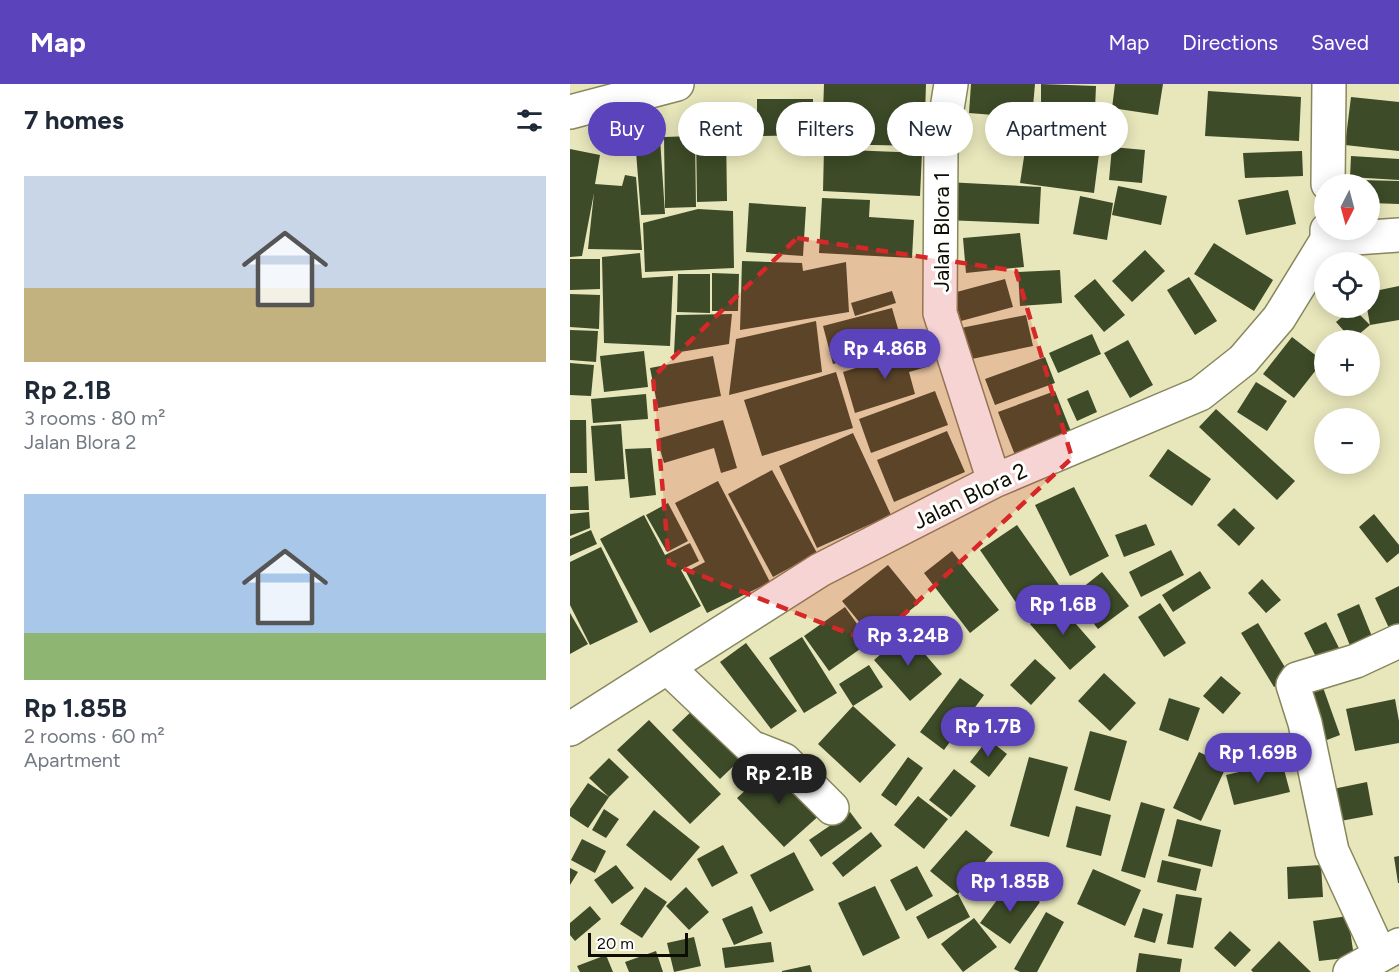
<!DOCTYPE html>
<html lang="en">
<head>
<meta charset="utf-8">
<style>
	:root { --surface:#fff; --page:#f2f2f3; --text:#1f2937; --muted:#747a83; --accent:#5b43bb }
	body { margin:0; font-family:Figtree,sans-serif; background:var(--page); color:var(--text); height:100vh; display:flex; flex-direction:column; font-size:22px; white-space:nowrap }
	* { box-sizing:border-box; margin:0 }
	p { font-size:20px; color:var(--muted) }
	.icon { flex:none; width:33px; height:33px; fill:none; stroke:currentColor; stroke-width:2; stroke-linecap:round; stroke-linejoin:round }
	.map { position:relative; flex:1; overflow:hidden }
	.panel { display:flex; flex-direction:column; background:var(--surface); width:570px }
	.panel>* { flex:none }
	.hud { position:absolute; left:18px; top:18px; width:570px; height:54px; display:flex; gap:12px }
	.needle { width:39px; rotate:186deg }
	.fabs { position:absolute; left:744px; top:90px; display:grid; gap:12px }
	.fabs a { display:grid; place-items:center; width:66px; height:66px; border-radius:50%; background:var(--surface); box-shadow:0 3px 15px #0003; font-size:30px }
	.scale { position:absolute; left:18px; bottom:15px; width:100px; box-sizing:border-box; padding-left:6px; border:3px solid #0e0d01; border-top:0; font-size:16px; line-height:21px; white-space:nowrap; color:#0e0d01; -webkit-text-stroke:4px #fff; paint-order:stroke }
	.price { position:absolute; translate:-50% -51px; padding:0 14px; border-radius:21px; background:var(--accent); color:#fff; font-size:20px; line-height:39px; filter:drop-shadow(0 2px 3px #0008) }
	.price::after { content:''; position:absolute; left:50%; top:36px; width:18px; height:14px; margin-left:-9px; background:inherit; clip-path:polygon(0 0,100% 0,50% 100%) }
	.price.current { background:#222; color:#fff }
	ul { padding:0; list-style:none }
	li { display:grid; align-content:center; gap:12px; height:318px; padding:0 24px }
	li span { display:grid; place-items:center; height:186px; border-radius:0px; color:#555 }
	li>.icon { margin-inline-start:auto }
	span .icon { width:108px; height:108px; fill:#fffc; stroke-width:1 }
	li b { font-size:26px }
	h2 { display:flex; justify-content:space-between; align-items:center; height:72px; padding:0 24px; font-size:26px }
	.chip { padding:0 21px; border-radius:27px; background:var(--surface); box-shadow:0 3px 15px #0003; font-size:21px; line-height:54px }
	.chip.current { background:var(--accent); color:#fff }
	header { display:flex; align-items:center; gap:36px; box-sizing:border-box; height:84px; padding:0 30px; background:var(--accent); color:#fff }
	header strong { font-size:28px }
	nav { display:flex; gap:33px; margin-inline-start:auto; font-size:21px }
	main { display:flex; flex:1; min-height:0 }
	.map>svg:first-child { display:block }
	.building { fill:#3d4b28 }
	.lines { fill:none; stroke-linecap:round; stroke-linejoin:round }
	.street-casing { stroke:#87865d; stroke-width:36 }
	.street { stroke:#fff; stroke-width:33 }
	.marked { fill:#d62828; fill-opacity:0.2; stroke:#d62828; stroke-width:4.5; stroke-dasharray:12 8; stroke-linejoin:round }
	.labels { text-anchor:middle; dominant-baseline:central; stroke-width:6; stroke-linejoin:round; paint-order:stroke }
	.street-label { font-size:22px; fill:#0e0d01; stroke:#fff }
</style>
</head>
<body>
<header>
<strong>Map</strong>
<nav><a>Map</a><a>Directions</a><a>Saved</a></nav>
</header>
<main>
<section class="panel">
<h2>7 homes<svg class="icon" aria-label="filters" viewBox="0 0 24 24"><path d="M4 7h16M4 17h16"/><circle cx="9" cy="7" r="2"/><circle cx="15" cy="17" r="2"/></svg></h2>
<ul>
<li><span style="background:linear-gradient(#c9d6e8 60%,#c2b280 0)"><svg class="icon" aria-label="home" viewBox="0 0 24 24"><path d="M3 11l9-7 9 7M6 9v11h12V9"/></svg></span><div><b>Rp 2.1B</b><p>3 rooms · 80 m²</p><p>Jalan Blora 2</p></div></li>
<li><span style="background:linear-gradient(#a9c7e8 75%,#8fb573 0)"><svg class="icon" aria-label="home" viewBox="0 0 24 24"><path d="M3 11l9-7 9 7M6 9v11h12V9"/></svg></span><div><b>Rp 1.85B</b><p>2 rooms · 60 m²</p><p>Apartment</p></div></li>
</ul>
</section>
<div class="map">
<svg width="829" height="888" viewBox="0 0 829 888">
	<rect width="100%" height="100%" fill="#e8e7bb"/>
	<path class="building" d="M 254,0 L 356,0 L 354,62 L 252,60 Z
		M 401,0 L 465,0 L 462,34 L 399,29 Z
		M 471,0 L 526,2 L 525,25 L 471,22 Z
		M 545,0 L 593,0 L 588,31 L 542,24 Z
		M 638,7 L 731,13 L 729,57 L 635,52 Z
		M 781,13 L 829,18 L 829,67 L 775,61 Z
		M 187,15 L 243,15 L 243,51 L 187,52 Z
		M 126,46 L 156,46 L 157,117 L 127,118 Z
		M 125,52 L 126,123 L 95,124 L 94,53 Z
		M 90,54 L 95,130 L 71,131 L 65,55 Z
		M 456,60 L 529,70 L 524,109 L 450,99 Z
		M 542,63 L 575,66 L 572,99 L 539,96 Z
		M 0,65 L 30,71 L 25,100 L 52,102 L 55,91 L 66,93 L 72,166 L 18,165 L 24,109 L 12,172 L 0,173 Z
		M 254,65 L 352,69 L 350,112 L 253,107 Z
		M 732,67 L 733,92 L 675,94 L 673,69 Z
		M 781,72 L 829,75 L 829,96 L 780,93 Z
		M 791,96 L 829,97 L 829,120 L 800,119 L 800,100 L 791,100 Z
		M 376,98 L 471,103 L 469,140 L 375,136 Z
		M 548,102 L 597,112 L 591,141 L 542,131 Z
		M 718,106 L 726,140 L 676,151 L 668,116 Z
		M 510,112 L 543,119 L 537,156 L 503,150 Z
		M 252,114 L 300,116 L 299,133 L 344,136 L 342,174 L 249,169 Z
		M 179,119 L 236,123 L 233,172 L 176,168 Z
		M 128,125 L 163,127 L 164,184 L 75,188 L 73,139 Z
		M 450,149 L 454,183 L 396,189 L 393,154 Z
		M 644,159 L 703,196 L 684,227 L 624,190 Z
		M 575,166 L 595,187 L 562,218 L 542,197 Z
		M 70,169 L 72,194 L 103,192 L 100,262 L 34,259 L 32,173 Z
		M 0,175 L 30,175 L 30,205 L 0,206 Z
		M 172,177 L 232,179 L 233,187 L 276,178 L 279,228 L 170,246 Z
		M 490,186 L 492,219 L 450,222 L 448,188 Z
		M 142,189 L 169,190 L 168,227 L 142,227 Z
		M 108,190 L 140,190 L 140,229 L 107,228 Z
		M 619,193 L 647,237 L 625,251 L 597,206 Z
		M 435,195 L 443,223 L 391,237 L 383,209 Z
		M 525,195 L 555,231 L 534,248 L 504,212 Z
		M 829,202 L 829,236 L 800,241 L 797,224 L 800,224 L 800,208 Z
		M 322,207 L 326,219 L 285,232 L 281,219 Z
		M 0,210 L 30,211 L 29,245 L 0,243 Z
		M 322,224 L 333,262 L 263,280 L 253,242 Z
		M 783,224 L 800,241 L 782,256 L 766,238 Z
		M 162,230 L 159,260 L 104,269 L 106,231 Z
		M 456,231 L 463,262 L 397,276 L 391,244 Z
		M 246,237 L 252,288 L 159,311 L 166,255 Z
		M 0,246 L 28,247 L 26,278 L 0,276 Z
		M 522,250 L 531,270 L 488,289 L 479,269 Z
		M 722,253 L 753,277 L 724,314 L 693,290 Z
		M 558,256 L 583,301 L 560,314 L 534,269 Z
		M 356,262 L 360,282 L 339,288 L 345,310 L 285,329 L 273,288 Z
		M 74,267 L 78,303 L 34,308 L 30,272 Z
		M 143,272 L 151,312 L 88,324 L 80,284 Z
		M 475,273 L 485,299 L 425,321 L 415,295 Z
		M 0,279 L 24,281 L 21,312 L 0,311 Z
		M 266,288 L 283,344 L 192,372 L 174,316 Z
		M 686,298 L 717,317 L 697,347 L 667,328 Z
		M 518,306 L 527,328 L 507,337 L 497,315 Z
		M 365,307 L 378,341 L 301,369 L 289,335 Z
		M 485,307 L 502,350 L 445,371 L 428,328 Z
		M 76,310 L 78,335 L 23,339 L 21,315 Z
		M 646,325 L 725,397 L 707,416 L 629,343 Z
		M 0,336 L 16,336 L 17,389 L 0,389 Z
		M 153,336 L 167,384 L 151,389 L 144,364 L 94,379 L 87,355 Z
		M 51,340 L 55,395 L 25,397 L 21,342 Z
		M 377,347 L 395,388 L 324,418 L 307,376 Z
		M 283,349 L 321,431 L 247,464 L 209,382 Z
		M 81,364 L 86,411 L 60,414 L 55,365 Z
		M 598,365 L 641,395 L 622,422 L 579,392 Z
		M 202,386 L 247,469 L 203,493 L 158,410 Z
		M 148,397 L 200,498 L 137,529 L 116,488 L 135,478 L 105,419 Z
		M 18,402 L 19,426 L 0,426 L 0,403 Z
		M 504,403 L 539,472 L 500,492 L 465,421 Z
		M 98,419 L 118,457 L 97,468 L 76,431 Z
		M 664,424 L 685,444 L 669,462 L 647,441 Z
		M 19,428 L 20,444 L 0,452 L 0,430 Z
		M 804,430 L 829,461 L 829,469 L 817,479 L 789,443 Z
		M 74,431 L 95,471 L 120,459 L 129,477 L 111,486 L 131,522 L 80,549 L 30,455 Z
		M 576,440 L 585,461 L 554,473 L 545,451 Z
		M 447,441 L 489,501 L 451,526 L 410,466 Z
		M 21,446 L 27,460 L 0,472 L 0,455 Z
		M 31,463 L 68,538 L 20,561 L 0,521 L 0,478 Z
		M 601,466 L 614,491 L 571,513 L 559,488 Z
		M 382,467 L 429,526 L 400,549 L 354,489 Z
		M 318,481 L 349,519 L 304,556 L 272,517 Z
		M 630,487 L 641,504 L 603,528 L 592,511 Z
		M 532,488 L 559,522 L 528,545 L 502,512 Z
		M 692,495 L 711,516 L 696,529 L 678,509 Z
		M 829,502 L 829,539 L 819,544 L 805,514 Z
		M 486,517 L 526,563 L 500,586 L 460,540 Z
		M 590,519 L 616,559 L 594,573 L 568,533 Z
		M 789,520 L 803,555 L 781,564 L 767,530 Z
		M 275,523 L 300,558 L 259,587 L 234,552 Z
		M 0,529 L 18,560 L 0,570 Z
		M 756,538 L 773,572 L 751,583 L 734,549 Z
		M 688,539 L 721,593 L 704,603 L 671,549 Z
		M 336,548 L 372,590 L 340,617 L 304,576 Z
		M 232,553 L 267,609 L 234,629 L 199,574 Z
		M 176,559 L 227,627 L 201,645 L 150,578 Z
		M 465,575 L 486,594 L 461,621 L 440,601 Z
		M 299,581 L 313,603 L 283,622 L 269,600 Z
		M 534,589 L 566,619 L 540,647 L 508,617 Z
		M 651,592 L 671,609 L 653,630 L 633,612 Z
		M 390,594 L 414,611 L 374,666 L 350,648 Z
		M 750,595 L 770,651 L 749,659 L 729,602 Z
		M 599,614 L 630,624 L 618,657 L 589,646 Z
		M 825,615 L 829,637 L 829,659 L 785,667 L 776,625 Z
		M 283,622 L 326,661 L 290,699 L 248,660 Z
		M 126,623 L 174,672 L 150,695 L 102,646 Z
		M 79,636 L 151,710 L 120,740 L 47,666 Z
		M 520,647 L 557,657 L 540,717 L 504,706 Z
		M 418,655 L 437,670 L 419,693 L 400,678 Z
		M 629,668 L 657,681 L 631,737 L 603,724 Z
		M 338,673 L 353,684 L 326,722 L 311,711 Z
		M 459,673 L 498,683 L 479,753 L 440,742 Z
		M 39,674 L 59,693 L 39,713 L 19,694 Z
		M 712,678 L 720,708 L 664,721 L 656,691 Z
		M 205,679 L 252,729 L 214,763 L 167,714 Z
		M 384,685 L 406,702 L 381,733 L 359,716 Z
		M 797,698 L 803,731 L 765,738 L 758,706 Z
		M 18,699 L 39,713 L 18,744 L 0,732 L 0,725 Z
		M 348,712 L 378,735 L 354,765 L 324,741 Z
		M 571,718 L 595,725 L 575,794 L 551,787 Z
		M 506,722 L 541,731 L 531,772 L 496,763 Z
		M 34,725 L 49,735 L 36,754 L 22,746 Z
		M 84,726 L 130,763 L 101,797 L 56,761 Z
		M 280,728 L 292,744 L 251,773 L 239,756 Z
		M 607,735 L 651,746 L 642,783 L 598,772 Z
		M 396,746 L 423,768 L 388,810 L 360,787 Z
		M 301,748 L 312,762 L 273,793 L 262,779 Z
		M 12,755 L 36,767 L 25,789 L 1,776 Z
		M 153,761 L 168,789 L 142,803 L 127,775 Z
		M 224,768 L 244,806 L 200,828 L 180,791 Z
		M 829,772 L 829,799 L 828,799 L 824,773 Z
		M 592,776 L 631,785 L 626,807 L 587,798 Z
		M 46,781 L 64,804 L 42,820 L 24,796 Z
		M 751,781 L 753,813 L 718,815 L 717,783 Z
		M 347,782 L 363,812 L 336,827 L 320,796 Z
		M 0,784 L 8,788 L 0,801 Z
		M 523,785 L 571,806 L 555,842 L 507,820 Z
		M 441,797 L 470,818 L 440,860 L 410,839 Z
		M 305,802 L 330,854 L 293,872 L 268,819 Z
		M 75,803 L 97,818 L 72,854 L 50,840 Z
		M 116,803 L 139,828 L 119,846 L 96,822 Z
		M 388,810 L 400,833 L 358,855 L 346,833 Z
		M 606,810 L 632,814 L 623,864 L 597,860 Z
		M 20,822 L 31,835 L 5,857 L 0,851 L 0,839 Z
		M 182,822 L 193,849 L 164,861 L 152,835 Z
		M 573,824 L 593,830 L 585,859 L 564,853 Z
		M 476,828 L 494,838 L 467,888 L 450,888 L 444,885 Z
		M 778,832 L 784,873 L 749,877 L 743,837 Z
		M 404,834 L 427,863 L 393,888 L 371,860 Z
		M 660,847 L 681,866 L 665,883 L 644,864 Z
		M 124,853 L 131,882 L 104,888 L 97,859 Z
		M 709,857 L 741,888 L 683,888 L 681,886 Z
		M 201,858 L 204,878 L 155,884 L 152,864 Z
		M 86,867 L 93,888 L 59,888 L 55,878 Z
		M 569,869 L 612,875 L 610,888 L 566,888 Z
		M 36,871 L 43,888 L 10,888 L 7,882 Z
		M 240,881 L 242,888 L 212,888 L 212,887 Z"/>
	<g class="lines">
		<g class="street-casing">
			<path id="street" d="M 381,0 L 371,62 L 370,229 L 424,397
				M 0,28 L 107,0
				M 758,100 L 759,0
				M 757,156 L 829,151
				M 97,583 L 181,663 L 214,676 L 262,724
				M 0,645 L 250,486 L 424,397 L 630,310 L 673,276 L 709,234 L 757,156 L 757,146
				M 810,871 L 762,767 L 735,639 L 723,601 L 727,595 L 786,577 L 829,557
				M 780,888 L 829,861"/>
		</g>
		<use href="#street" class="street"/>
	</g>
	<path class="marked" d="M 227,154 L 446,187 L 502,374 L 303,559 L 99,479 L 83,293 Z"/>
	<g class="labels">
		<g class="street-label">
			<text transform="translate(371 148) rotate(-90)">Jalan Blora 1</text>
			<text transform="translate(400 412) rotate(-26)">Jalan Blora 2</text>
		</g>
	</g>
</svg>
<div class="fabs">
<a><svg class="needle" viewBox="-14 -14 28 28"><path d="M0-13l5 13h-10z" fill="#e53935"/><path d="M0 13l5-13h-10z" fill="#747a83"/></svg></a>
<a><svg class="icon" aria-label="locate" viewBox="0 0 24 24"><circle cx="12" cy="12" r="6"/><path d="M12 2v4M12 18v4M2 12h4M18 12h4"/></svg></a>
<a>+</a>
<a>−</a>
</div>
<div class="scale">20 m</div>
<b class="price" style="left:315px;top:296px">Rp 4.86B</b>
<b class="price" style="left:493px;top:552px">Rp 1.6B</b>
<b class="price" style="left:338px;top:583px">Rp 3.24B</b>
<b class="price" style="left:418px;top:674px">Rp 1.7B</b>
<b class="price" style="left:688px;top:700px">Rp 1.69B</b>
<b class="price current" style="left:209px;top:721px">Rp 2.1B</b>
<b class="price" style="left:440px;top:829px">Rp 1.85B</b>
<div class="hud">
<a class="chip current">Buy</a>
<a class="chip">Rent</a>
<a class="chip">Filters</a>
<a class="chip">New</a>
<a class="chip">Apartment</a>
</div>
</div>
</main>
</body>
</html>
